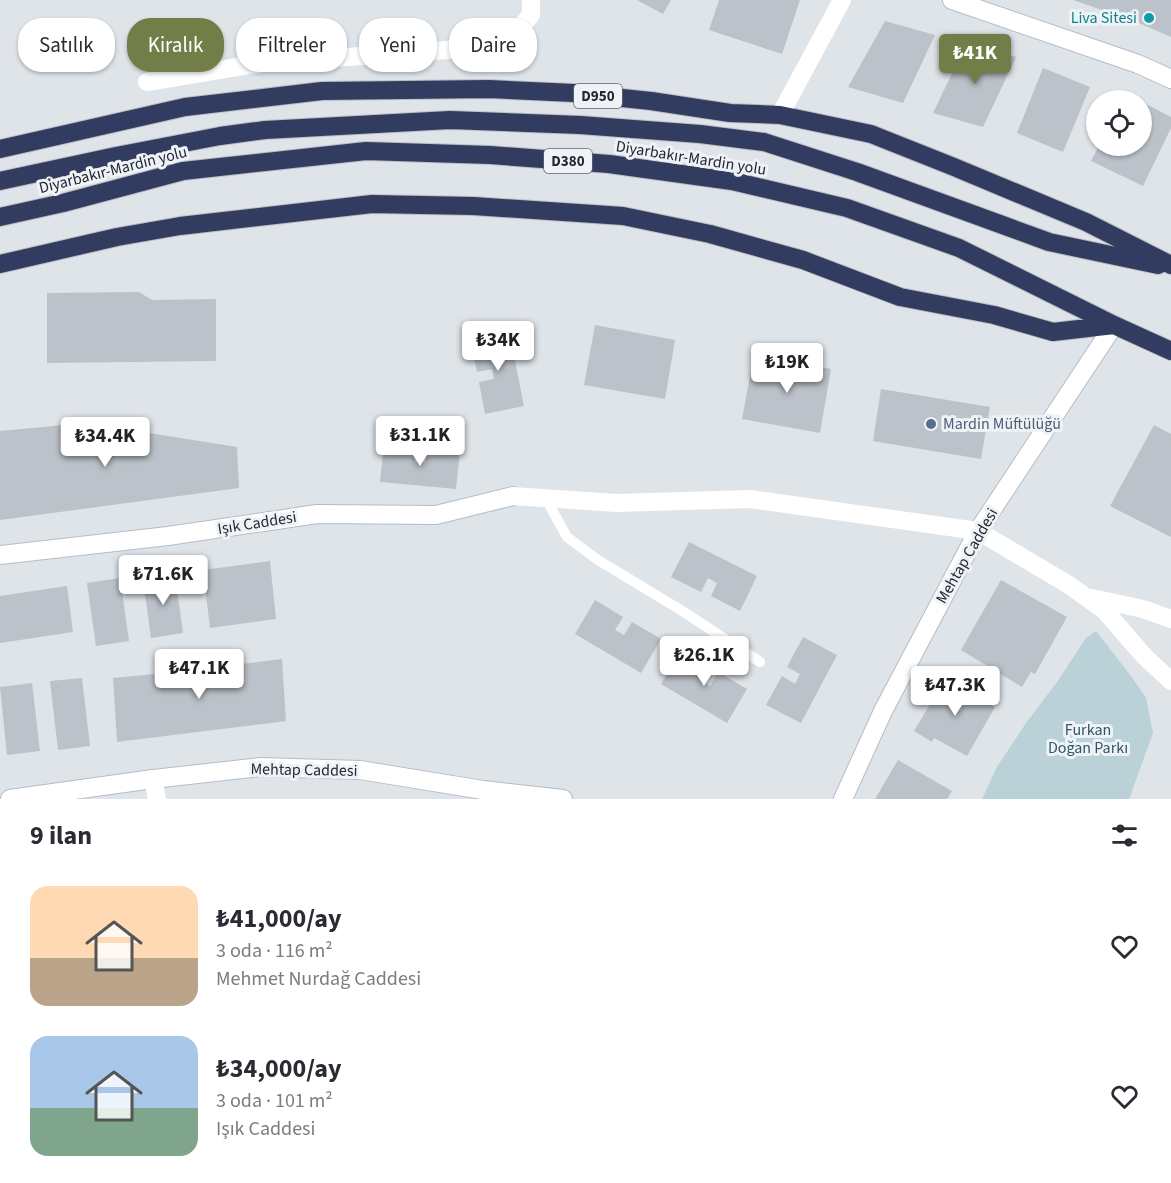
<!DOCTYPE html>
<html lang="tr">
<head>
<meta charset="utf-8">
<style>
	:root { --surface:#fff; --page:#f7f7f7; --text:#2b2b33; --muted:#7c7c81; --accent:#727e48 }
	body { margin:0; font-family:"Source Sans 3",sans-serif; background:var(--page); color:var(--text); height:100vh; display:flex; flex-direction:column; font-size:22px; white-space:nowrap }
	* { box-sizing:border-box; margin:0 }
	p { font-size:20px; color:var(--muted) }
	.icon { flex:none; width:33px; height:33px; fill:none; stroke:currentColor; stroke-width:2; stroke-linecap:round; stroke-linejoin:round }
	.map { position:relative; height:799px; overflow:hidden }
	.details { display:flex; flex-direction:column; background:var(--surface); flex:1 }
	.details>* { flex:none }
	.guide { position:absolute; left:18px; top:18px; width:600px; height:54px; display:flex; gap:12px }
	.fabs { position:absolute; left:1086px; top:90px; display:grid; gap:12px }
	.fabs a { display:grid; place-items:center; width:66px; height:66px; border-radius:50%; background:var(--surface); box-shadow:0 2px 4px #0004; font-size:30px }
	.price { position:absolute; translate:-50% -51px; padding:0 14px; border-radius:6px; background:#fff; color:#222; font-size:20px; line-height:39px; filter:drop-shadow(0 2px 3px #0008) }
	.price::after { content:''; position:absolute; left:50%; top:36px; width:18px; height:14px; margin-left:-9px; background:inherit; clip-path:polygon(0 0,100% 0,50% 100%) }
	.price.current { background:var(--accent); color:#fff }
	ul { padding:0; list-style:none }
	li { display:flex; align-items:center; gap:18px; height:150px; padding:0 30px }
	li span { display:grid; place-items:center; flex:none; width:168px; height:120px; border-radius:18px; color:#555 }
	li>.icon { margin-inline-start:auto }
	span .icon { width:72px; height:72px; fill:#fffc; stroke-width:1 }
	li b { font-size:26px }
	h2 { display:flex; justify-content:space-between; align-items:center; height:72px; padding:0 30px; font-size:26px }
	.tag { padding:0 21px; border-radius:24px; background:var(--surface); box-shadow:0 2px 4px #0004; font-size:21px; line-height:54px }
	.tag.current { background:var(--accent); color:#fff }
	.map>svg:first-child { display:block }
	.green { fill:#bad1d8 }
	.building { fill:#bcc2c9 }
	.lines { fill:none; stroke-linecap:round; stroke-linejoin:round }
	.secondary-casing { stroke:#b3bcc7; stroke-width:20 }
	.highway-casing { stroke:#bdbec3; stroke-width:20 }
	.lane { stroke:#fff; stroke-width:10 }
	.street { stroke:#fff; stroke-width:18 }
	.secondary { stroke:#fff; stroke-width:18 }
	.highway { stroke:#313c60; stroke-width:18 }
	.culture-dot { fill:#0f9aa8; stroke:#eff3f6; stroke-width:2 }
	.service-dot { fill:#5c6f8a; stroke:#eff3f6; stroke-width:2 }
	.labels { text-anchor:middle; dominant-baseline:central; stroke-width:6; stroke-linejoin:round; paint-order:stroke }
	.shield { fill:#eff3f6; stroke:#606570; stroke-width:1.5 }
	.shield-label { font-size:15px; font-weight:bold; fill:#222837 }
	.culture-label { font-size:16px; fill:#0d838f; stroke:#eff3f6; text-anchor:end }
	.street-label { font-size:16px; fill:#222837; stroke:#eff3f6 }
	.service-label { font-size:16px; fill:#4e5e75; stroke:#eff3f6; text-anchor:start }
	.park-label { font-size:16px; fill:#305669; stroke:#eff3f6 }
</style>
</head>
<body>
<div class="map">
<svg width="1171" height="799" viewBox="0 0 1171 799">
	<rect width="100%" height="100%" fill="#dfe4e9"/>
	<path class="green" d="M 1096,631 L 1131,676 L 1146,698 L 1153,733 L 1129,799 L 982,799 L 997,767 L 1026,723 L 1057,682 L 1086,638 Z"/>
	<path class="building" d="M 637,0 L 671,0 L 663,14 Z
		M 719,0 L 800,0 L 782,54 L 709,30 Z
		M 1073,0 L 1171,0 L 1171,37 L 1134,21 Z
		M 885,21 L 935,35 L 903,103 L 848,87 Z
		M 967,42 L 1016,57 L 983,127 L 933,113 Z
		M 1043,68 L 1090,87 L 1063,152 L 1017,133 Z
		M 1142,102 L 1171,117 L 1171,128 L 1143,186 L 1091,161 L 1099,146 L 1142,146 Z
		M 139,292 L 152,300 L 216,299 L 216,361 L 47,363 L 47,293 Z
		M 595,325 L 675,340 L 665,399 L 584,385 Z
		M 509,331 L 524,406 L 485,414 L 479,382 L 494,379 L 492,369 L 477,372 L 470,339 Z
		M 754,355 L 831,369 L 820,433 L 742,419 Z
		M 881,389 L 990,407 L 981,459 L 873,441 Z
		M 86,423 L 237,447 L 239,488 L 0,520 L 0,431 Z
		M 1154,425 L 1171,434 L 1171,537 L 1110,506 Z
		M 384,444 L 416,447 L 415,462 L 425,463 L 427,448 L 460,451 L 456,489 L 380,482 Z
		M 689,542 L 757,576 L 740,611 L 711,596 L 717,583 L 708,578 L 701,592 L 671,577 Z
		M 270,561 L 276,619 L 210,628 L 203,570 Z
		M 175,575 L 183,633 L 151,638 L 143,579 Z
		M 120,578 L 129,641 L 96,646 L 87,583 Z
		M 1001,580 L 1067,617 L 1035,674 L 1031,672 L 1022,687 L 961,650 Z
		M 67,586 L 73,632 L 0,643 L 0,596 Z
		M 595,600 L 623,617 L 615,630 L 624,635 L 632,622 L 661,639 L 641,673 L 575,634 Z
		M 803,637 L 837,655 L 801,723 L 766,705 L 782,676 L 795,684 L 800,674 L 787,667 Z
		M 681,651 L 709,667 L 701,680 L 710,686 L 718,672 L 747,689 L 727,723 L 661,684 Z
		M 282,659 L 286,721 L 117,742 L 113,678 L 177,672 Z
		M 948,674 L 966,684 L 963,688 L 995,707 L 967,756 L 934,738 L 932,742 L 914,731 Z
		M 82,678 L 90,746 L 58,750 L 50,681 Z
		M 32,683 L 40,751 L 7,755 L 0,687 Z
		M 898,760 L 952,791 L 947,799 L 875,799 Z"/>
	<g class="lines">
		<g class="secondary-casing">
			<path id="secondary" d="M 952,0 L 1138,64 L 1171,79
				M 0,555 L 168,536 L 317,514 L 436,515 L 513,496
				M 10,799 L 153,779 L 261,767 L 360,770 L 483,790 L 563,799
				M 843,799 L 883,711 L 978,531 L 1114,325"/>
		</g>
		<g class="highway-casing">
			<path id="highway" d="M 0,149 L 185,107 L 322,91 L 489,89 L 574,93 L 651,101 L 730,113 L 780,115 L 871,134 L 954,167 L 1086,222 L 1171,265
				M 0,181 L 116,156 L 220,136 L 265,130 L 450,120 L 580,125 L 700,134 L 764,142 L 857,172 L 1049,242 L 1158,265
				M 0,217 L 63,203 L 183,171 L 366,151 L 490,155 L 609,164 L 732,181 L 847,208 L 959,248 L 1114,325 L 1171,351
				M 0,264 L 117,237 L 180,226 L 372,204 L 473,206 L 623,216 L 710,234 L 803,260 L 900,297 L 994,315 L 1053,332 L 1114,325"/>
		</g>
		<path class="lane" d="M 546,499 L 567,537 L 598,560 L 684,612 L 760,662"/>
		<path class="street" d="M 147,82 L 262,63 L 447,50 L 508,41 L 531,15 L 531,0
			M 780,115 L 842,0
			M 513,496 L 616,503 L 750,499 L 978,531 L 1069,585 L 1105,611 L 1145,657 L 1171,681
			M 1092,598 L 1143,609 L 1171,619
			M 153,779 L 157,799"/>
		<use href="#secondary" class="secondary"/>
		<use href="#highway" class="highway"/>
	</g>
	<circle class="culture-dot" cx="1149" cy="18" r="6"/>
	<circle class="service-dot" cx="931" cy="424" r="6"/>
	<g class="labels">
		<g class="shield">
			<rect x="574" y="84" width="48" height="24" rx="4.5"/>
			<rect x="544" y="149" width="48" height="24" rx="4.5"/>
		</g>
		<g class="shield-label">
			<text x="598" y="96">D950</text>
			<text x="568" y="161">D380</text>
		</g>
		<g class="culture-label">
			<text x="1137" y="18">Liva Sitesi</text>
		</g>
		<g class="street-label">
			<text transform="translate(691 158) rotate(9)">Diyarbakır-Mardin yolu</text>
			<text transform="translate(113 170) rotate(-14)">Diyarbakır-Mardin yolu</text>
			<text transform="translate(257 523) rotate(-9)">Işık Caddesi</text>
			<text transform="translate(967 556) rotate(-60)">Mehtap Caddesi</text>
			<text transform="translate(304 770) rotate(1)">Mehtap Caddesi</text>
		</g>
		<g class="service-label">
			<text x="943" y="424">Mardin Müftülüğü</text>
		</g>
		<g class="park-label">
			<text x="1088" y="730">Furkan<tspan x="1088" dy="18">Doğan Parkı</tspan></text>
		</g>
	</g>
</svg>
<div class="fabs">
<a><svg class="icon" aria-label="locate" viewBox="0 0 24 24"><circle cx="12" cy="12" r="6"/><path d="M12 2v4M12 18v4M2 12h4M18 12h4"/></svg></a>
</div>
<b class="price current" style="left:975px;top:85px">₺41K</b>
<b class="price" style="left:498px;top:372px">₺34K</b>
<b class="price" style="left:787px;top:394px">₺19K</b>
<b class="price" style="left:420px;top:467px">₺31.1K</b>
<b class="price" style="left:105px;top:468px">₺34.4K</b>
<b class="price" style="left:163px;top:606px">₺71.6K</b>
<b class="price" style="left:704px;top:687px">₺26.1K</b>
<b class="price" style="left:199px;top:700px">₺47.1K</b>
<b class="price" style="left:955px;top:717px">₺47.3K</b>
<div class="guide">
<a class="tag">Satılık</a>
<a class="tag current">Kiralık</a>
<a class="tag">Filtreler</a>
<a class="tag">Yeni</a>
<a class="tag">Daire</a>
</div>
</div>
<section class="details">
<h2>9 ilan<svg class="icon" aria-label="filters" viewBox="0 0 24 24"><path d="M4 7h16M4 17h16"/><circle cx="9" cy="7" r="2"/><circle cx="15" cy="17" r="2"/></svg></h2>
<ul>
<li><span style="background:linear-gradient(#ffd9b3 60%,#b9a48a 0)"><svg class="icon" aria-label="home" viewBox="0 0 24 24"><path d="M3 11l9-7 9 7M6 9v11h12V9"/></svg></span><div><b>₺41,000/ay</b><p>3 oda · 116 m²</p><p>Mehmet Nurdağ Caddesi</p></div><svg class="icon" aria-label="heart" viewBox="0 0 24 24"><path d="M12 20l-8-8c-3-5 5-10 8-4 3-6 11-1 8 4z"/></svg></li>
<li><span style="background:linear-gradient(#a9c7e8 60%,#7fa58c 0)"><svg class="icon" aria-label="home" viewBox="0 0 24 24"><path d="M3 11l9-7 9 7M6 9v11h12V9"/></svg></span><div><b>₺34,000/ay</b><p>3 oda · 101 m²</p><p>Işık Caddesi</p></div><svg class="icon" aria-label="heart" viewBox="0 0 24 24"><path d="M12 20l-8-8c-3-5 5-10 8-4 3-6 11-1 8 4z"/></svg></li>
</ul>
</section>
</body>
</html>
